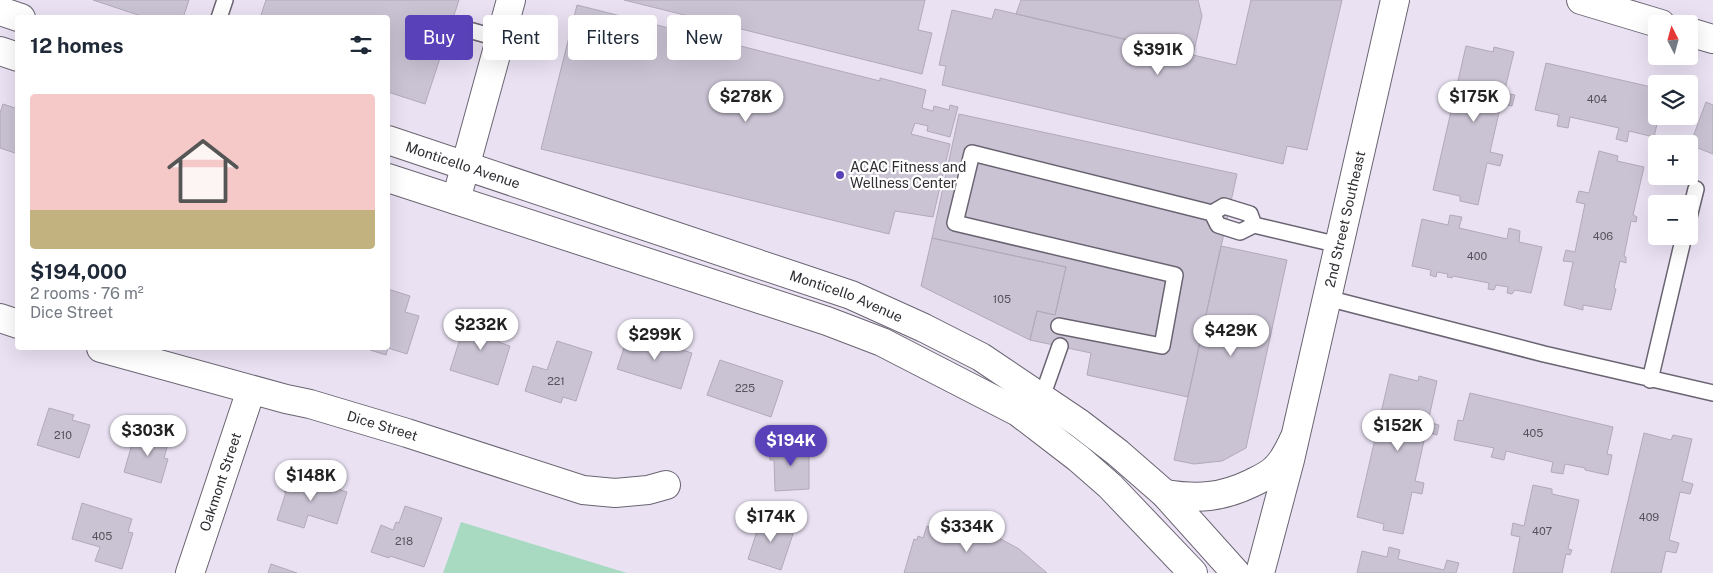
<!DOCTYPE html>
<html lang="en">
<head>
<meta charset="utf-8">
<style>
	:root { --surface:#fff; --page:#f6f6f7; --text:#1f2937; --muted:#747a83; --accent:#5941b9 }
	body { margin:0; font-family:"Public Sans",sans-serif; background:var(--page); color:var(--text); height:100vh; display:flex; flex-direction:column; font-size:19px; white-space:nowrap }
	* { box-sizing:border-box; margin:0 }
	p { font-size:16px; color:var(--muted) }
	.icon { flex:none; width:28px; height:28px; fill:none; stroke:currentColor; stroke-width:2; stroke-linecap:round; stroke-linejoin:round }
	.map { position:relative; flex:1; overflow:hidden }
	.details { position:absolute; left:15px; top:15px; width:375px; height:335px; display:flex; flex-direction:column; background:var(--surface); border-radius:5px; box-shadow:0 5px 20px #0002 }
	.details>* { flex:none }
	.hud { position:absolute; left:405px; top:15px; width:475px; height:45px; display:flex; gap:10px }
	.needle { width:32px; rotate:354deg }
	.buttons { position:absolute; left:1648px; top:15px; display:grid; gap:10px }
	.buttons a { display:grid; place-items:center; width:50px; height:50px; border-radius:5px; background:var(--surface); box-shadow:0 5px 20px #0002; font-size:25px }
	.price { position:absolute; translate:-50% -42px; padding:0 11px; border-radius:18px; background:#fff; color:#222; font-size:16px; line-height:32px; filter:drop-shadow(0 1px 2px #0008) }
	.price::after { content:''; position:absolute; left:50%; top:30px; width:15px; height:11px; margin-left:-8px; background:inherit; clip-path:polygon(0 0,100% 0,50% 100%) }
	.price.active { background:var(--accent); color:#fff }
	ul { padding:0; list-style:none }
	li { display:grid; align-content:center; gap:10px; height:265px; padding:0 15px }
	li span { display:grid; place-items:center; height:155px; border-radius:5px; color:#555 }
	li>.icon { margin-inline-start:auto }
	span .icon { width:90px; height:90px; fill:#fffc; stroke-width:1 }
	li b { font-size:21px }
	h2 { display:flex; justify-content:space-between; align-items:center; height:60px; padding:0 15px; font-size:21px }
	.chip { padding:0 18px; border-radius:5px; background:var(--surface); box-shadow:0 5px 20px #0002; font-size:18px; line-height:45px }
	.chip.active { background:var(--accent); color:#fff }
	.map>svg:first-child { display:block }
	.green { fill:#a8dac2 }
	.building { fill:#cac3d4; stroke:#b1aaba }
	.lines { fill:none; stroke-linecap:round; stroke-linejoin:round }
	.lane-casing { stroke:#6a6472; stroke-width:18 }
	.street-casing { stroke:#6a6472; stroke-width:30 }
	.secondary-casing { stroke:#6a6472; stroke-width:30 }
	.lane { stroke:#fff; stroke-width:15 }
	.street { stroke:#fff; stroke-width:28 }
	.secondary { stroke:#fff; stroke-width:28 }
	.poi-dot { fill:#5941b9; stroke:#fff; stroke-width:2 }
	.labels { text-anchor:middle; dominant-baseline:central; stroke-width:4.5; stroke-linejoin:round; paint-order:stroke }
	.number-label { font-size:11px; fill:#56525b }
	.street-label { font-size:14px; fill:#302d33; stroke:#fff }
	.poi-label { font-size:14px; fill:#302d33; stroke:#fff; text-anchor:start }
</style>
</head>
<body>
<div class="map">
<svg width="1713" height="573" viewBox="0 0 1713 573">
	<rect width="100%" height="100%" fill="#eae2f3"/>
	<path class="green" d="M 461,522 L 627,573 L 443,573 Z"/>
	<path class="building" d="M 93,0 L 189,0 L 183,18 L 147,18 Z
		M 266,0 L 459,0 L 425,104 L 388,92 L 388,18 L 260,18 Z
		M 624,0 L 925,0 L 918,30 L 932,33 L 922,74 Z
		M 1021,0 L 1198,0 L 1202,16 L 1193,55 L 1016,14 Z
		M 1251,0 L 1342,0 L 1307,150 L 1287,146 L 1283,164 L 942,85 L 946,66 L 939,65 L 952,10 L 992,19 L 995,9 L 1236,65 Z
		M 577,5 L 880,81 L 880,78 L 926,90 L 922,108 L 933,111 L 934,106 L 949,110 L 950,105 L 958,107 L 950,137 L 927,131 L 928,126 L 915,123 L 911,134 L 950,144 L 933,217 L 895,211 L 889,234 L 541,149 Z
		M 1466,46 L 1493,52 L 1494,47 L 1514,52 L 1504,93 L 1515,95 L 1512,106 L 1501,104 L 1490,152 L 1503,155 L 1500,166 L 1487,163 L 1478,205 L 1460,201 L 1460,196 L 1433,190 Z
		M 1546,63 L 1656,88 L 1656,116 L 1659,116 L 1654,137 L 1629,131 L 1627,142 L 1616,139 L 1619,128 L 1570,117 L 1568,128 L 1557,126 L 1559,115 L 1535,110 Z
		M 1706,102 L 1713,105 L 1713,154 L 1690,145 Z
		M 3,104 L 18,109 L 18,154 L 0,148 L 0,113 Z
		M 959,114 L 1237,174 L 1188,397 L 1087,375 L 1091,353 L 1030,340 L 1037,311 L 1055,315 L 1066,267 L 932,238 Z
		M 1599,151 L 1618,156 L 1617,161 L 1644,167 L 1633,215 L 1637,217 L 1636,222 L 1631,221 L 1624,256 L 1626,257 L 1626,263 L 1620,261 L 1614,288 L 1616,289 L 1611,310 L 1583,305 L 1583,310 L 1564,305 L 1573,262 L 1563,261 L 1566,250 L 1575,252 L 1585,204 L 1576,202 L 1579,191 L 1589,193 Z
		M 1450,215 L 1462,217 L 1459,228 L 1507,239 L 1509,228 L 1520,231 L 1519,242 L 1542,247 L 1531,293 L 1515,290 L 1512,294 L 1507,293 L 1508,287 L 1496,285 L 1494,290 L 1488,289 L 1489,283 L 1453,276 L 1452,278 L 1447,277 L 1448,274 L 1437,272 L 1436,277 L 1430,275 L 1431,270 L 1412,266 L 1422,219 L 1448,225 Z
		M 932,238 L 1066,267 L 1055,315 L 1037,311 L 1030,340 L 921,286 Z
		M 1221,246 L 1287,260 L 1246,448 L 1222,461 L 1194,464 L 1174,460 Z
		M 388,289 L 410,296 L 405,312 L 419,316 L 407,354 L 388,348 L 386,355 L 367,349 L 368,348 L 388,348 Z
		M 468,314 L 503,326 L 498,342 L 510,346 L 498,385 L 450,370 Z
		M 629,333 L 692,353 L 681,389 L 617,369 Z
		M 557,341 L 592,352 L 576,401 L 563,397 L 561,403 L 525,391 L 533,366 L 547,370 Z
		M 720,360 L 783,381 L 771,417 L 707,395 Z
		M 1390,374 L 1418,381 L 1419,376 L 1437,381 L 1428,422 L 1439,425 L 1437,435 L 1426,432 L 1415,481 L 1424,483 L 1422,494 L 1412,492 L 1403,534 L 1383,530 L 1384,524 L 1357,517 Z
		M 1470,393 L 1613,427 L 1607,454 L 1612,455 L 1608,475 L 1585,470 L 1585,468 L 1565,464 L 1563,474 L 1551,472 L 1553,462 L 1506,451 L 1504,460 L 1491,457 L 1494,448 L 1454,440 L 1458,420 L 1463,421 Z
		M 49,408 L 74,415 L 72,420 L 90,425 L 79,458 L 37,445 Z
		M 136,430 L 169,440 L 164,458 L 168,459 L 161,483 L 124,472 Z
		M 1644,433 L 1671,440 L 1673,435 L 1692,439 L 1682,481 L 1693,484 L 1690,494 L 1680,492 L 1669,540 L 1679,543 L 1676,553 L 1666,551 L 1661,573 L 1611,573 Z
		M 809,445 L 809,489 L 775,491 L 774,460 L 770,460 L 769,447 Z
		M 292,474 L 347,492 L 337,524 L 308,515 L 304,528 L 277,520 L 286,492 L 284,492 L 286,487 L 288,487 Z
		M 1533,485 L 1552,489 L 1552,494 L 1579,500 L 1568,549 L 1572,550 L 1570,555 L 1566,554 L 1562,573 L 1513,573 L 1520,537 L 1511,535 L 1513,523 L 1524,526 Z
		M 82,503 L 132,519 L 128,532 L 133,533 L 122,569 L 95,561 L 100,547 L 72,539 Z
		M 405,506 L 442,518 L 424,567 L 390,556 L 389,558 L 371,552 L 381,525 L 393,530 L 396,522 L 399,523 Z
		M 955,514 L 1019,549 L 1047,573 L 904,573 L 914,539 L 917,540 L 918,536 L 923,538 L 927,526 L 947,534 Z
		M 756,516 L 795,528 L 781,570 L 748,559 L 757,531 L 752,530 Z
		M 1389,547 L 1400,550 L 1398,559 L 1444,570 L 1447,560 L 1459,563 L 1456,573 L 1357,573 L 1362,551 L 1387,557 Z
		M 271,564 L 297,573 L 268,573 Z"/>
	<g class="lines">
		<g class="lane-casing">
			<path id="lane" d="M 219,18 L 225,0
				M 451,25 L 501,39
				M 1212,213 L 1218,225 L 1240,232 L 1254,225 L 1339,245
				M 1689,217 L 1696,189
				M 1327,298 L 1544,354 L 1713,393
				M 1059,326 L 1162,346 L 1175,275 L 955,223 L 972,153 L 1212,213 L 1224,206 L 1250,214 L 1254,225
				M 1650,380 L 1684,236
				M 1042,397 L 1060,346"/>
		</g>
		<g class="street-casing">
			<g id="street">
				<path d="M 456,200 L 511,0"/>
				<path d="M 0,318 L 18,324"/>
				<path id="s1" d="M 101,348 L 286,399 L 310,404 L 407,433 L 583,490 L 615,493 L 648,490 L 666,485"/>
				<path d="M 1165,494 C 1198,499 1221,498 1252,483 C 1260,479 1269,475 1275,469 C 1284,461 1289,449 1294,439"/>
				<path id="s2" d="M 190,573 L 251,390"/>
			</g>
		</g>
		<g class="secondary-casing">
			<g id="secondary">
				<path d="M 1581,0 L 1661,24"/>
				<path d="M 0,11 L 21,18"/>
				<path d="M 1689,32 L 1713,39"/>
				<path d="M 0,51 L 18,57"/>
				<path id="s3" d="M 388,140 L 851,295 L 924,328 L 981,357 L 1079,423 L 1118,453 L 1165,494 L 1236,573"/>
				<path d="M 388,178 L 827,321 L 882,342 L 1018,412 L 1078,458 L 1110,486 L 1193,573"/>
				<path id="s4" d="M 1260,573 L 1290,460 L 1395,0"/>
			</g>
		</g>
		<use href="#lane" class="lane"/>
		<use href="#street" class="street"/>
		<use href="#secondary" class="secondary"/>
	</g>
	<circle class="poi-dot" cx="840" cy="175" r="5"/>
	<g class="labels">
		<g class="number-label">
			<text x="1597" y="99">404</text>
			<text x="1603" y="236">406</text>
			<text x="1477" y="256">400</text>
			<text x="1002" y="299">105</text>
			<text x="556" y="381">221</text>
			<text x="745" y="388">225</text>
			<text x="1533" y="433">405</text>
			<text x="63" y="435">210</text>
			<text x="1649" y="517">409</text>
			<text x="1542" y="531">407</text>
			<text x="102" y="536">405</text>
			<text x="404" y="541">218</text>
		</g>
		<g class="street-label">
			<text stroke="none"><textPath href="#s3" startOffset="79">Monticello Avenue</textPath></text>
			<text stroke="none"><textPath href="#s4" startOffset="364">2nd Street Southeast</textPath></text>
			<text stroke="none"><textPath href="#s3" startOffset="484">Monticello Avenue</textPath></text>
			<text stroke="none"><textPath href="#s1" startOffset="292">Dice Street</textPath></text>
			<text stroke="none"><textPath href="#s2" startOffset="96">Oakmont Street</textPath></text>
		</g>
		<g class="poi-label">
			<text x="850" y="167">ACAC Fitness and<tspan x="850" dy="16">Wellness Center</tspan></text>
		</g>
	</g>
</svg>
<div class="buttons">
<a><svg class="needle" viewBox="-14 -14 28 28"><path d="M0-13l5 13h-10z" fill="#e53935"/><path d="M0 13l5-13h-10z" fill="#747a83"/></svg></a>
<a><svg class="icon" aria-label="layers" viewBox="0 0 24 24"><path d="M12 4l9 5-9 5-9-5zM3 14l9 5 9-5"/></svg></a>
<a>+</a>
<a>−</a>
</div>
<b class="price" style="left:1158px;top:76px">$391K</b>
<b class="price" style="left:746px;top:123px">$278K</b>
<b class="price" style="left:1474px;top:123px">$175K</b>
<b class="price" style="left:481px;top:351px">$232K</b>
<b class="price" style="left:1231px;top:357px">$429K</b>
<b class="price" style="left:655px;top:361px">$299K</b>
<b class="price" style="left:1398px;top:452px">$152K</b>
<b class="price" style="left:148px;top:457px">$303K</b>
<b class="price active" style="left:791px;top:467px">$194K</b>
<b class="price" style="left:311px;top:502px">$148K</b>
<b class="price" style="left:771px;top:543px">$174K</b>
<b class="price" style="left:967px;top:553px">$334K</b>
<div class="hud">
<a class="chip active">Buy</a>
<a class="chip">Rent</a>
<a class="chip">Filters</a>
<a class="chip">New</a>
</div>
<section class="details">
<h2>12 homes<svg class="icon" aria-label="filters" viewBox="0 0 24 24"><path d="M4 7h16M4 17h16"/><circle cx="9" cy="7" r="2"/><circle cx="15" cy="17" r="2"/></svg></h2>
<ul>
<li><span style="background:linear-gradient(#f6c9c9 75%,#c2b280 0)"><svg class="icon" aria-label="home" viewBox="0 0 24 24"><path d="M3 11l9-7 9 7M6 9v11h12V9"/></svg></span><div><b>$194,000</b><p>2 rooms · 76 m²</p><p>Dice Street</p></div></li>
</ul>
</section>
</div>
</body>
</html>
